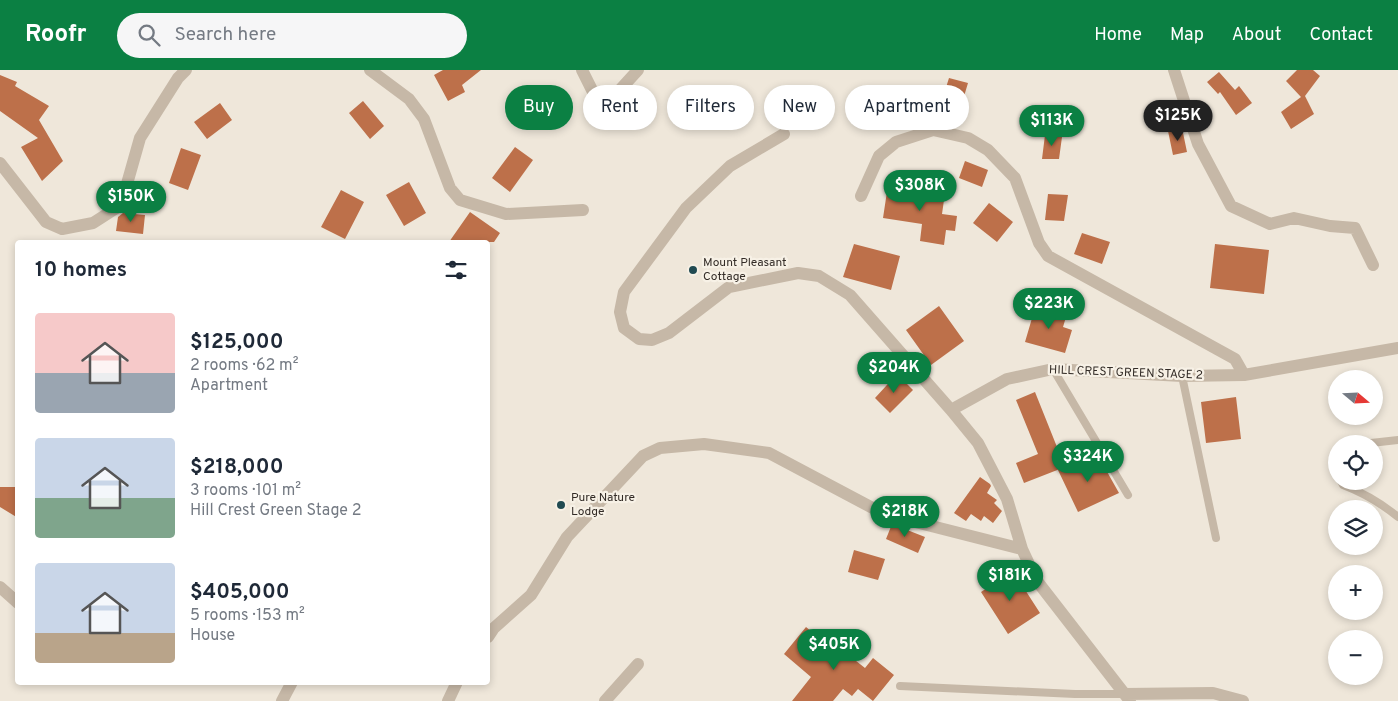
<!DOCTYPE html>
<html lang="en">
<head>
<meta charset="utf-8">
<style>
	:root { --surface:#fff; --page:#f6f6f7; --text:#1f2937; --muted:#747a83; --accent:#0b8043 }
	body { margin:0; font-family:Overpass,sans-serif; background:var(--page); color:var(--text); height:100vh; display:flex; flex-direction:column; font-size:19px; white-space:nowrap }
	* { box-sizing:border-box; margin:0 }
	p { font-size:16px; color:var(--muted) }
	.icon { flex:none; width:28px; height:28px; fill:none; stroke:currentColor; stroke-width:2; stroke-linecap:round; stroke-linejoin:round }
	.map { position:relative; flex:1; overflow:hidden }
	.drawer { position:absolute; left:15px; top:170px; width:475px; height:445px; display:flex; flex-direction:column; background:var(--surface); border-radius:5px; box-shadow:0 2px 8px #0003 }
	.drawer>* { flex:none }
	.top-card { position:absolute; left:505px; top:15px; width:475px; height:45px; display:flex; gap:10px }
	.needle { width:32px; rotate:109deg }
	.fabs { position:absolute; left:1328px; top:300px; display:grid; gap:10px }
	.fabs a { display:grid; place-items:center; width:55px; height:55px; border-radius:50%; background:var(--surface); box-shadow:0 2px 8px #0003; font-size:25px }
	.price { position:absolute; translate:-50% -42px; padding:0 11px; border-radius:18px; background:var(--accent); color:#fff; font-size:16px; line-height:32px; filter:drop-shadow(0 1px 2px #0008) }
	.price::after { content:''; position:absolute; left:50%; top:30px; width:15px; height:11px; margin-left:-8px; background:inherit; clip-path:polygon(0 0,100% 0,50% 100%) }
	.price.selected { background:#222; color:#fff }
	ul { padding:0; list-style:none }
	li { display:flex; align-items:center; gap:15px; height:125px; padding:0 20px }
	li span { display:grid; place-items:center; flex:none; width:140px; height:100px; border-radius:5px; color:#555 }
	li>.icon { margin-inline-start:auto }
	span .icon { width:60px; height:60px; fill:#fffc; stroke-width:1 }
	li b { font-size:21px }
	h2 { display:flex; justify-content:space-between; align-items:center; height:60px; padding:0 20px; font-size:21px }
	.tag { padding:0 18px; border-radius:22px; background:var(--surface); box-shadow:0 2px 8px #0003; font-size:18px; line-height:45px }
	.tag.selected { background:var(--accent); color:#fff }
	header { display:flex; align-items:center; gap:30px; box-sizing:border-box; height:70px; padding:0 25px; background:var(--accent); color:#fff }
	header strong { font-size:24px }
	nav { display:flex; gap:28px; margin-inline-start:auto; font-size:18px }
	.search { width:350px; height:45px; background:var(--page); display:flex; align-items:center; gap:12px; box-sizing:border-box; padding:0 18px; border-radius:28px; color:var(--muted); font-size:19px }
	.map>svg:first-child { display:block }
	.building { fill:#bd704a }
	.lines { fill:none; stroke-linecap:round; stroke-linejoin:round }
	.service { stroke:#c6b8a7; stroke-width:8 }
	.minor { stroke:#c6b8a7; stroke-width:12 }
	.poi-dot { fill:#204a51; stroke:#f7f1e6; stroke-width:2 }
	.labels { text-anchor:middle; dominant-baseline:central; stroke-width:4.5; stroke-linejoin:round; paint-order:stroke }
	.poi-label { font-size:12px; fill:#332c27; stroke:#f7f1e6; text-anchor:start }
	.street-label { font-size:12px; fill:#332c27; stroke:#f7f1e6 }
</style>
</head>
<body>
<header>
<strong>Roofr</strong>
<div class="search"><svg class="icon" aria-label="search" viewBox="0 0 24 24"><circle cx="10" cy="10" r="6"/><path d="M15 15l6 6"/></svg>Search here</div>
<nav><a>Home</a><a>Map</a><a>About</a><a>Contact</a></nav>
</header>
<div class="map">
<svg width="1398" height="631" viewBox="0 0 1398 631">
	<rect width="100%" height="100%" fill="#efe7da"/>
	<path class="building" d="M 443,0 L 481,0 L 462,15 L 465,22 L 448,31 L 434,5 Z
		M 1297,0 L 1313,0 L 1320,6 L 1305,26 L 1314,44 L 1291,59 L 1281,42 L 1301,27 L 1286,11 Z
		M 1219,2 L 1235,20 L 1239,16 L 1252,33 L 1236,45 L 1220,22 L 1218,24 L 1207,12 Z
		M 0,5 L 17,12 L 15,16 L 49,36 L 39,50 L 63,91 L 42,111 L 21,77 L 38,68 L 0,41 Z
		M 949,8 L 968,13 L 962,33 L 943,27 Z
		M 363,31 L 384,56 L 370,69 L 349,43 Z
		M 220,33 L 232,50 L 207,69 L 194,52 Z
		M 1182,58 L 1187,82 L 1173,85 L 1168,61 Z
		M 1045,65 L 1062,67 L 1059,89 L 1042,89 Z
		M 515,77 L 533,90 L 510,122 L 492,108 Z
		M 181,78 L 201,85 L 188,120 L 169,113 Z
		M 965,91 L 988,100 L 982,117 L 959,108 Z
		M 409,112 L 426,143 L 404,156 L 386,125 Z
		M 888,115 L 945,123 L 942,144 L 957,146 L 955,161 L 946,160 L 944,175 L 920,171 L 922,154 L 883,148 Z
		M 341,120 L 364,132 L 345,169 L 321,157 Z
		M 1048,124 L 1068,125 L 1064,151 L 1045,150 Z
		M 989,133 L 1013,152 L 997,172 L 973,153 Z
		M 470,142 L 500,163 L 494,172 L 449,172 Z
		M 123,143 L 145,145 L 143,164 L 116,161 L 118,147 Z
		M 1082,163 L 1110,172 L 1102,194 L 1074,184 Z
		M 854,174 L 900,186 L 891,220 L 843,207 Z
		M 1215,174 L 1269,180 L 1264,224 L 1210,218 Z
		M 939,236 L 964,271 L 931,295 L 906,260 Z
		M 1044,236 L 1057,240 L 1056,244 L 1066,247 L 1063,257 L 1072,260 L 1065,283 L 1025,272 L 1035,238 L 1042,240 Z
		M 897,304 L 913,320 L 890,343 L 875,328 Z
		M 1035,322 L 1065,397 L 1024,413 L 1016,393 L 1038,384 L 1016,330 Z
		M 1236,327 L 1241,369 L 1206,373 L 1201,332 Z
		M 1091,385 L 1095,394 L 1101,391 L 1119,423 L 1078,442 L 1058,400 Z
		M 980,407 L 990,414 L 991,416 L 987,423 L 997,430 L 994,433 L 1002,441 L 993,453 L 984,446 L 981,451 L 971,444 L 966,451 L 954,443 Z
		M 0,417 L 18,417 L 18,448 L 0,437 Z
		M 892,454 L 925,467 L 918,483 L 886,469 Z
		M 854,480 L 885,489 L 878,510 L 848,502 Z
		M 1013,501 L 1040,543 L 1008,564 L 981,522 Z
		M 806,557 L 829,576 L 832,572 L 865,598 L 873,588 L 894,605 L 873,631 L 858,619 L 852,626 L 843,619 L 833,631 L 792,631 L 811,607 L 784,584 Z"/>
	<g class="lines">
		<path class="service" d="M 1053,299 L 1128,425
			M 1182,306 L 1216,468
			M 1362,374 L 1398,370
			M 1336,396 L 1336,402
			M 1341,411 L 1343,415 C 1364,423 1381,433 1398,447
			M 900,616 L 1075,624 L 1125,624"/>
		<path class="minor" d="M 370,0 L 409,29 L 424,49 L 450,118 L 460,130 L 506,144 L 583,140
			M 582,0 L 596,28 L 607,31 L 617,23 L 638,0
			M 1174,0 L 1198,74 L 1231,136 L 1270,154 L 1294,148 L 1330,156 L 1355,158 L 1373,195
			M 784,64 L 730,96 L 686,138 L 624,222 L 620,242 L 624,258 L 639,269 L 652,270 L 669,263 L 729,217 L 798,203 L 819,206 L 850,225 L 951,340 L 978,373 L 1007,429 L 1022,479 L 1037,511 L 1130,631
			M 0,93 L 46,152 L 62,159 L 93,153 L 121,135 L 140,68 L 178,8 L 186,0
			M 861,126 L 879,86 L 896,72 L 933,60 L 968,68 L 988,80 L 1015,108 L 1039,173 L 1048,186 L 1235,289 L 1244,305
			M 951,340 L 1007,309 L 1053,299 L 1182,306 L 1244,305 L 1398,278
			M 0,517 L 18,533
			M 488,567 L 494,558 L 531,525 L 567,467 L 643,386 L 660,378 L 704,374 L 769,383 L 884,444 L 1022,479
			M 1125,624 L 1213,623 L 1243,631
			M 282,631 L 292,612
			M 448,631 L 457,612
			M 605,631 L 638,594"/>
	</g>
	<g class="poi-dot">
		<circle cx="693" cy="200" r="5"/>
		<circle cx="561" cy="435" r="5"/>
	</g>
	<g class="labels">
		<g class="poi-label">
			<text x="703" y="193">Mount Pleasant<tspan x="703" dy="14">Cottage</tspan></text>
			<text x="571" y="428">Pure Nature<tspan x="571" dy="14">Lodge</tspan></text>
		</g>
		<g class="street-label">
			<text transform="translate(1126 303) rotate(2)">HILL CREST GREEN STAGE 2</text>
		</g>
	</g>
</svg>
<div class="fabs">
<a><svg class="needle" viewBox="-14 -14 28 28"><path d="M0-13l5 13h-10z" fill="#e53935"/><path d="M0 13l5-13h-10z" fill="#747a83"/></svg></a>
<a><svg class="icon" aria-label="locate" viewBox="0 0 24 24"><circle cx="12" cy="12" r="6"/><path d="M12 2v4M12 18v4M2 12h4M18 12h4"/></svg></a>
<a><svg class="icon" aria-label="layers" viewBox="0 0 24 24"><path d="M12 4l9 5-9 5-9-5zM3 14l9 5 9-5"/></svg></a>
<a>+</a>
<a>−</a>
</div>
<b class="price selected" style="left:1178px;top:72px">$125K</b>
<b class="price" style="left:1052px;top:77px">$113K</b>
<b class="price" style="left:920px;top:142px">$308K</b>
<b class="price" style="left:131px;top:153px">$150K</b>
<b class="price" style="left:1049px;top:260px">$223K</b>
<b class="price" style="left:894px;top:324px">$204K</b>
<b class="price" style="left:1088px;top:413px">$324K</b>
<b class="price" style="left:905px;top:468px">$218K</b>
<b class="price" style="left:1010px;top:532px">$181K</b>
<b class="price" style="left:834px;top:601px">$405K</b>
<div class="top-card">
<a class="tag selected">Buy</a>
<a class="tag">Rent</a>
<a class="tag">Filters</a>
<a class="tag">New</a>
<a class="tag">Apartment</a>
</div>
<section class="drawer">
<h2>10 homes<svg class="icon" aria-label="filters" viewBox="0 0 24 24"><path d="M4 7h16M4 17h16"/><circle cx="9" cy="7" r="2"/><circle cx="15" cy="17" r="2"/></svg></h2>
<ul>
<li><span style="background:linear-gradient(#f6c9c9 60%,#9aa5b1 0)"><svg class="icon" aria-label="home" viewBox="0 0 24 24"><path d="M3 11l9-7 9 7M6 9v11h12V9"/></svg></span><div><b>$125,000</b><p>2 rooms · 62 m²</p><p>Apartment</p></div></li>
<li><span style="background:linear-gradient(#c9d6e8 60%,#7fa58c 0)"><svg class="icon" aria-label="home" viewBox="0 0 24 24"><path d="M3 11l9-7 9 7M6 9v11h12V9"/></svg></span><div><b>$218,000</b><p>3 rooms · 101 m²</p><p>Hill Crest Green Stage 2</p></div></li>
<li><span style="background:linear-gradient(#c9d6e8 70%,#b9a48a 0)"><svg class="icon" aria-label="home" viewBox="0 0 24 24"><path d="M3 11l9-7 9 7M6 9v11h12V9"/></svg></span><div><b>$405,000</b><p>5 rooms · 153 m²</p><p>House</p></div></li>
</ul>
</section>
</div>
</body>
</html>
